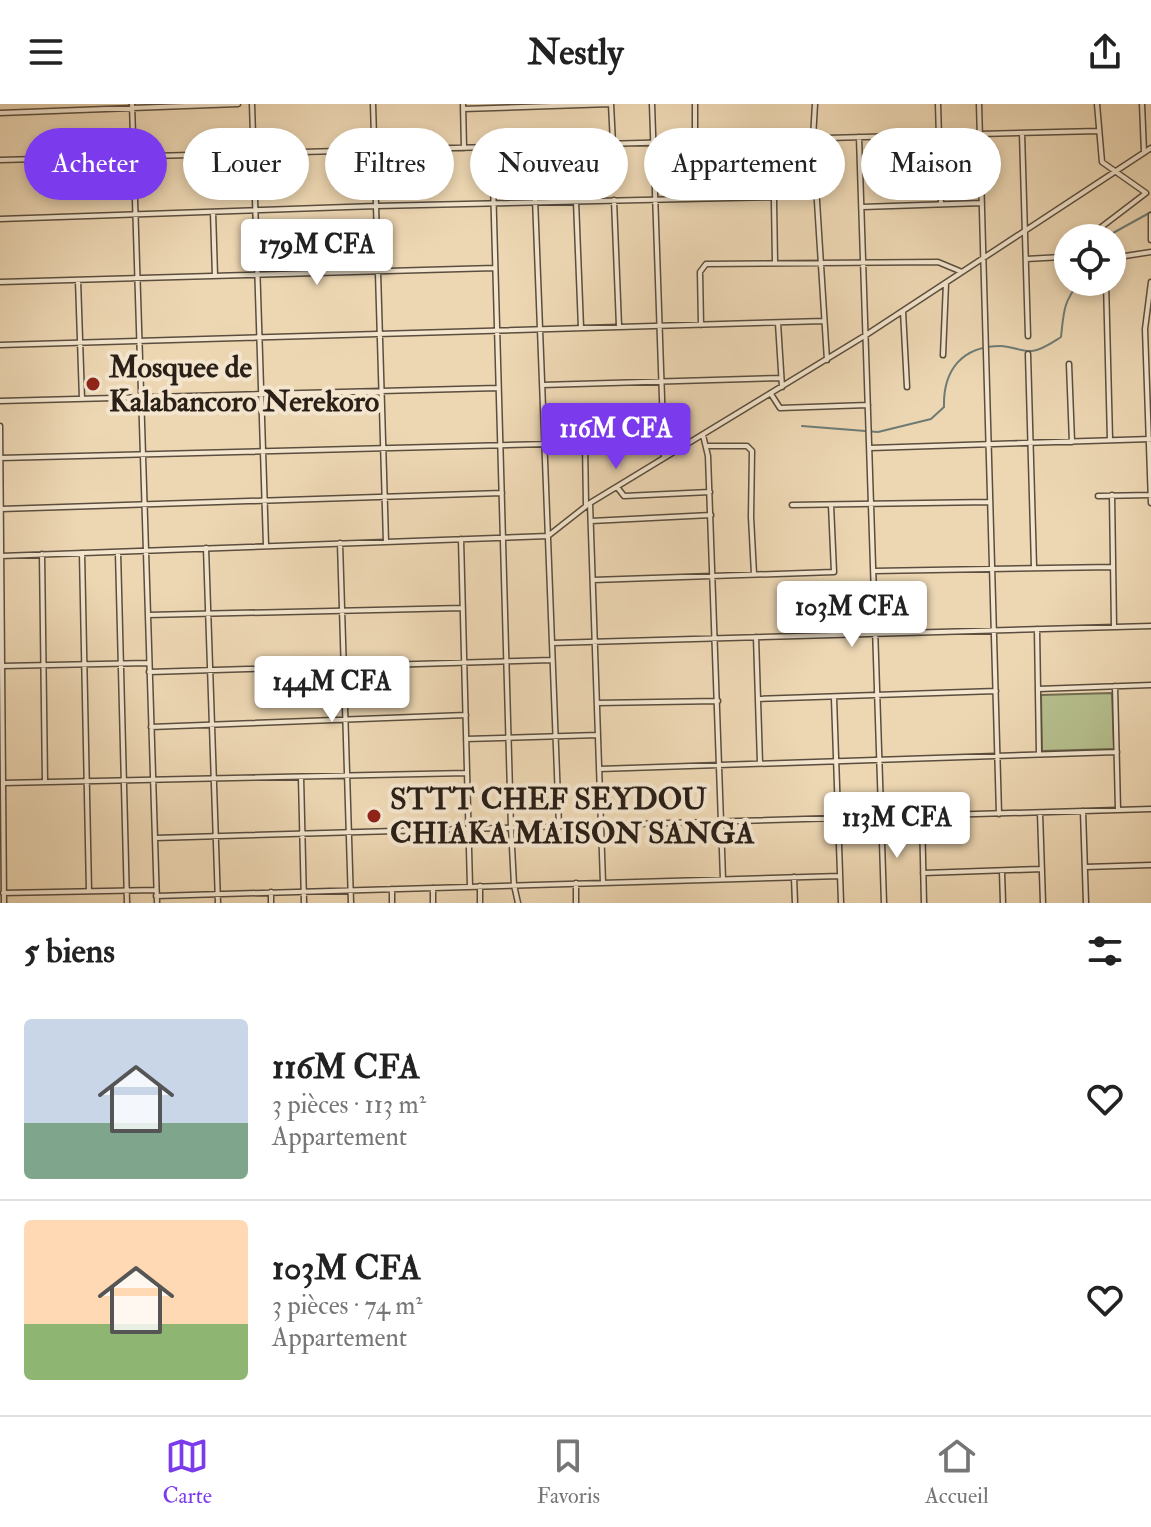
<!DOCTYPE html>
<html lang="fr">
<head>
<meta charset="utf-8">
<style>
	:root { --surface:#fff; --page:#f6f6f6; --text:#222; --muted:#767676; --line:#e0e0e0; --accent:#7c3aed }
	body { margin:0; font-family:"IM FELL Double Pica",serif; background:var(--page); color:var(--text); height:100vh; display:flex; flex-direction:column; font-size:30px; white-space:nowrap }
	* { box-sizing:border-box; margin:0 }
	p { font-size:26px; color:var(--muted) }
	.icon { flex:none; width:44px; height:44px; fill:none; stroke:currentColor; stroke-width:2; stroke-linecap:round; stroke-linejoin:round }
	.map { position:relative; height:799px; overflow:hidden }
	.details { display:flex; flex-direction:column; background:var(--surface); flex:1 }
	.details>* { flex:none }
	.hud { position:absolute; left:24px; top:24px; width:1104px; height:72px; display:flex; gap:16px }
	.buttons { position:absolute; left:1054px; top:120px; display:grid; gap:16px }
	.buttons a { display:grid; place-items:center; width:72px; height:72px; border-radius:50%; background:var(--surface); box-shadow:0 4px 12px #0003; font-size:40px }
	.price { position:absolute; translate:-50% -68px; padding:0 18px; border-radius:8px; background:#fff; color:#222; font-size:26px; line-height:52px; filter:drop-shadow(0 2px 4px #0008) }
	.price::after { content:''; position:absolute; left:50%; top:48px; width:24px; height:18px; margin-left:-12px; background:inherit; clip-path:polygon(0 0,100% 0,50% 100%) }
	.price.active { background:var(--accent); color:#fff }
	ul { padding:0; list-style:none }
	li { display:flex; align-items:center; gap:24px; height:200px; padding:0 24px }
	li+li { border-top:2px solid var(--line) }
	li span { display:grid; place-items:center; flex:none; width:224px; height:160px; border-radius:8px; color:#555 }
	li>.icon { margin-inline-start:auto }
	span .icon { width:96px; height:96px; fill:#fffc; stroke-width:1 }
	li b { font-size:34px }
	h2 { display:flex; justify-content:space-between; align-items:center; height:96px; padding:0 24px; font-size:34px }
	.pill { padding:0 28px; border-radius:36px; background:var(--surface); box-shadow:0 4px 12px #0003; font-size:28px; line-height:72px }
	.pill.active { background:var(--accent); color:#fff }
	header { display:flex; justify-content:space-between; align-items:center; height:104px; padding:0 24px; background:var(--surface); font-size:36px; font-weight:800 }
	.tab-bar { display:flex; justify-content:space-around; align-items:center; height:112px; border-top:2px solid var(--line); background:var(--surface); font-size:22px; color:var(--muted) }
	.tab-bar a { display:grid; justify-items:center; gap:4px }
	.tab-bar .active { color:var(--accent) }
	.map>svg:first-child { display:block }
	.green { fill:#b6bf8e; stroke:#707052; stroke-width:2 }
	.lines { fill:none; stroke-linecap:round; stroke-linejoin:round }
	.stream { stroke:#6d7b75; stroke-width:2 }
	.minor-casing { stroke:#5b4e3e; stroke-width:7 }
	.minor { stroke:#f3e5ce; stroke-width:4 }
	.poi-dot { fill:#8f2418; stroke:#f3e5ce; stroke-width:3 }
	.labels { text-anchor:middle; dominant-baseline:central; stroke-width:8; stroke-linejoin:round; paint-order:stroke }
	.poi-label { font-size:30px; font-weight:bold; fill:#2a2017; stroke:#f3e5ce; text-anchor:start }
</style>
</head>
<body>
<header><svg class="icon" aria-label="menu" viewBox="0 0 24 24"><path d="M4 6h16M4 12h16M4 18h16"/></svg>Nestly<svg class="icon" aria-label="share" viewBox="0 0 24 24"><path d="M12 15V3M7 8l5-5 5 5M5 13v7h14v-7"/></svg></header>
<div class="map">
<svg width="1151" height="799" viewBox="0 0 1151 799">
	<rect width="100%" height="100%" fill="#edd7b3"/>
	<filter id="stains"><feTurbulence type="fractalNoise" baseFrequency=".0025" numOctaves="4"/><feColorMatrix values="0 0 0 0 .2 0 0 0 0 .09 0 0 0 0 .02 0 0 0 .5 -.17"/></filter>
	<radialGradient id="worn" r=".72"><stop offset=".6" stop-color="#630" stop-opacity="0"/><stop offset="1" stop-color="#630" stop-opacity=".3"/></radialGradient>
	<path class="green" d="M 1112,589 L 1114,645 L 1042,647 L 1041,591 Z"/>
	<g class="lines">
		<path class="stream" d="M 1104,134 L 1151,108
			M 802,322 L 878,328 L 931,315 L 944,303 C 943,266 962,242 1001,242 C 1011,242 1022,248 1032,247 C 1042,246 1053,238 1061,233 C 1064,206 1063,200 1079,178"/>
		<g class="minor-casing">
			<path id="minor" d="M 132,0 L 157,799
				M 252,0 L 266,441
				M 373,0 L 386,438
				M 463,0 L 464,44
				M 611,0 L 613,40
				M 652,0 L 664,353
				M 695,0 L 695,38
				M 815,0 L 813,34 L 827,256
				M 938,0 L 941,100
				M 979,0 L 999,710
				M 1142,0 L 1144,48
				M 463,5 L 611,0
				M 0,9 L 238,0
				M 1022,29 L 1028,232
				M 980,30 L 1098,27
				M 859,33 L 884,799
				M 773,37 L 775,158
				M 533,42 L 559,722
				M 492,43 L 511,724 L 514,781 L 518,799
				M 0,56 L 939,31
				M 614,96 L 619,222
				M 576,97 L 581,224
				M 862,103 L 982,99
				M 213,108 L 215,172
				M 1151,111 L 1151,136
				M 0,115 L 376,102 L 774,93
				M 1087,134 L 1146,89 L 1102,58 L 1097,0
				M 1112,154 L 1151,148
				M 1026,155 L 1062,153 L 1068,148
				M 78,176 L 82,295
				M 0,178 L 495,164
				M 1106,178 L 1110,336
				M 1151,178 L 1145,225 L 1151,399
				M 903,207 L 907,283
				M 778,219 L 782,283
				M 701,221 L 700,168 L 706,160 L 938,158 L 962,168
				M 0,241 L 824,217
				M 1028,250 L 1034,463
				M 943,251 L 946,179
				M 1069,260 L 1072,338
				M 542,281 L 781,274
				M 771,290 L 780,304 L 868,301
				M 0,297 L 498,284
				M 0,322 L 4,799
				M 703,331 L 708,352 L 723,775
				M 585,339 L 586,401
				M 706,342 L 747,342 L 752,347 L 751,413 L 754,470
				M 870,344 L 1151,335
				M 0,354 L 663,337
				M 617,383 L 624,392 L 710,388
				M 1112,391 L 1114,523
				M 1098,392 L 1151,391
				M 590,399 L 603,779
				M 792,401 L 990,398
				M 1,405 L 502,389
				M 591,417 L 711,411
				M 461,435 L 470,783
				M 340,439 L 351,799
				M 206,444 L 218,799
				M 118,448 L 127,799
				M 82,449 L 89,787
				M 42,450 L 45,678
				M 1,452 L 548,432 L 590,399 L 866,231 L 1151,44
				M 874,467 L 1113,463
				M 593,476 L 834,468 L 831,401
				M 148,511 L 463,504
				M 1037,525 L 1039,650
				M 756,533 L 760,659
				M 552,539 L 1151,522
				M 2,562 L 149,559
				M 149,568 L 552,556
				M 1115,582 L 1118,706
				M 1038,585 L 1151,581
				M 834,594 L 841,799
				M 758,595 L 996,587
				M 597,599 L 718,597
				M 151,623 L 466,611
				M 466,635 L 598,631
				M 599,665 L 1117,648
				M 301,673 L 304,799
				M 3,679 L 467,669
				M 1083,707 L 1086,799
				M 1040,709 L 1043,799
				M 922,712 L 924,799
				M 155,734 L 1151,705
				M 1085,763 L 1151,761
				M 1002,767 L 1003,799
				M 923,769 L 1042,765
				M 794,773 L 795,799
				M 576,779 L 576,799
				M 480,782 L 480,799
				M 433,784 L 433,799
				M 392,785 L 392,799
				M 271,788 L 271,799
				M 3,789 L 156,786
				M 156,792 L 840,772"/>
		</g>
		<use href="#minor" class="minor"/>
	</g>
	<g class="poi-dot">
		<circle cx="93" cy="280" r="8"/>
		<circle cx="374" cy="712" r="8"/>
	</g>
	<g class="labels">
		<g class="poi-label">
			<text x="109" y="263">Mosquee de<tspan x="109" dy="34">Kalabancoro Nerekoro</tspan></text>
			<text x="390" y="695">STTT CHEF SEYDOU<tspan x="390" dy="34">CHIAKA MAISON SANGA</tspan></text>
		</g>
	</g>
	<rect width="100%" height="100%" filter="url(#stains)"/>
	<rect width="100%" height="100%" fill="url(#worn)"/>
</svg>
<div class="buttons">
<a><svg class="icon" aria-label="locate" viewBox="0 0 24 24"><circle cx="12" cy="12" r="6"/><path d="M12 2v4M12 18v4M2 12h4M18 12h4"/></svg></a>
</div>
<b class="price" style="left:317px;top:183px">179M CFA</b>
<b class="price active" style="left:616px;top:367px">116M CFA</b>
<b class="price" style="left:852px;top:545px">103M CFA</b>
<b class="price" style="left:332px;top:620px">144M CFA</b>
<b class="price" style="left:897px;top:756px">113M CFA</b>
<div class="hud">
<a class="pill active">Acheter</a>
<a class="pill">Louer</a>
<a class="pill">Filtres</a>
<a class="pill">Nouveau</a>
<a class="pill">Appartement</a>
<a class="pill">Maison</a>
</div>
</div>
<section class="details">
<h2>5 biens<svg class="icon" aria-label="filters" viewBox="0 0 24 24"><path d="M4 7h16M4 17h16"/><circle cx="9" cy="7" r="2"/><circle cx="15" cy="17" r="2"/></svg></h2>
<ul>
<li><span style="background:linear-gradient(#c9d6e8 65%,#7fa58c 0)"><svg class="icon" aria-label="home" viewBox="0 0 24 24"><path d="M3 11l9-7 9 7M6 9v11h12V9"/></svg></span><div><b>116M CFA</b><p>3 pièces · 113 m²</p><p>Appartement</p></div><svg class="icon" aria-label="heart" viewBox="0 0 24 24"><path d="M12 20l-8-8c-3-5 5-10 8-4 3-6 11-1 8 4z"/></svg></li>
<li><span style="background:linear-gradient(#ffd9b3 65%,#8fb573 0)"><svg class="icon" aria-label="home" viewBox="0 0 24 24"><path d="M3 11l9-7 9 7M6 9v11h12V9"/></svg></span><div><b>103M CFA</b><p>3 pièces · 74 m²</p><p>Appartement</p></div><svg class="icon" aria-label="heart" viewBox="0 0 24 24"><path d="M12 20l-8-8c-3-5 5-10 8-4 3-6 11-1 8 4z"/></svg></li>
</ul>
</section>
<nav class="tab-bar">
<a class="active"><svg class="icon" aria-label="map" viewBox="0 0 24 24"><path d="M3 6l6-2 6 2 6-2v14l-6 2-6-2-6 2zM9 4v14M15 6v14"/></svg>Carte</a>
<a><svg class="icon" aria-label="saved" viewBox="0 0 24 24"><path d="M7 4h10v16l-5-4-5 4z"/></svg>Favoris</a>
<a><svg class="icon" aria-label="home" viewBox="0 0 24 24"><path d="M3 11l9-7 9 7M6 9v11h12V9"/></svg>Accueil</a>
</nav>
</body>
</html>
